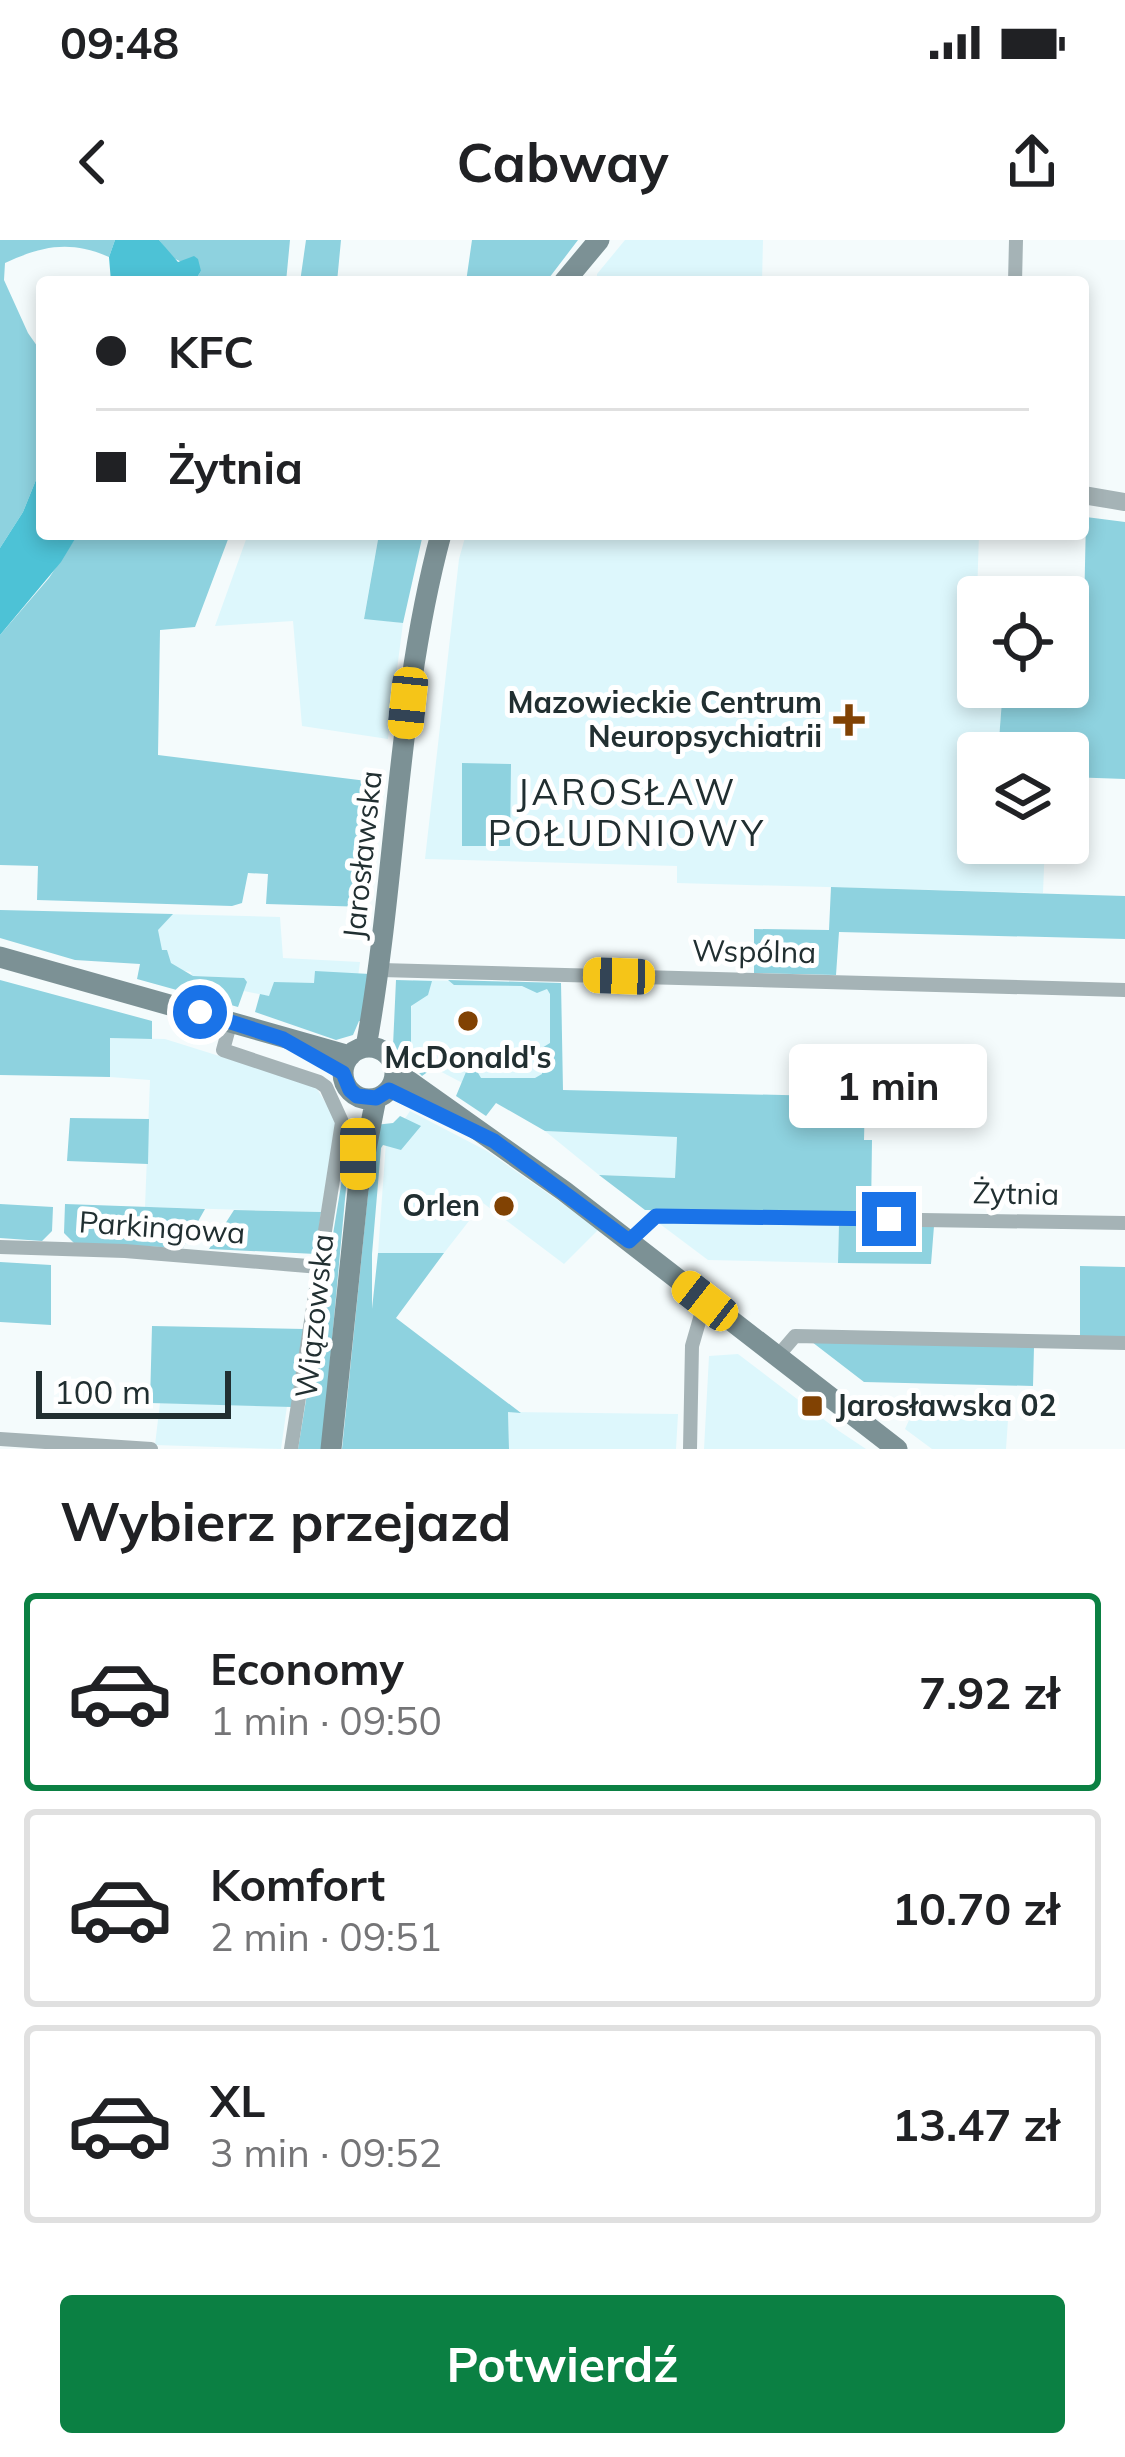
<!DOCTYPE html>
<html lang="pl">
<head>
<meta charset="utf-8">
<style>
	body { margin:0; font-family:Mulish,sans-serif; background:#f6f6f6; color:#202124; height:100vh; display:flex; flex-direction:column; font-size:45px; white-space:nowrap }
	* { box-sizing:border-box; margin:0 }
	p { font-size:39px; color:#757577 }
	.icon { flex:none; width:66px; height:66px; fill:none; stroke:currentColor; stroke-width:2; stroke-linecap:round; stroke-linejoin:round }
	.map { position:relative; height:1209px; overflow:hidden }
	.panel { display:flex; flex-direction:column; background:#fff; flex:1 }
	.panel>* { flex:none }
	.guide { position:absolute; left:36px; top:36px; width:1053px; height:264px; border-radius:12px; box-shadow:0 6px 18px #0003; display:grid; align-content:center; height:264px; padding:0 60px; background:#fff }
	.controls { position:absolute; left:957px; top:336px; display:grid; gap:24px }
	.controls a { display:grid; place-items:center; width:132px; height:132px; border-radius:12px; background:#fff; box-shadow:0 6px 18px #0003; font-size:60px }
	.scale { position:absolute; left:36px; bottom:30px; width:195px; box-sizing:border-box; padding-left:12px; border:6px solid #212f31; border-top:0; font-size:33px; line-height:42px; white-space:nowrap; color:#212f31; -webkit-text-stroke:9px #fff; paint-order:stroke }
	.end { position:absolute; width:54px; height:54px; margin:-27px; border:15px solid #1a73e8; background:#fff; box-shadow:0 0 0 6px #fff }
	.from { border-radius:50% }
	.bubble { position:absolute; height:84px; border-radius:12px; background:#fff; box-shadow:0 6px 18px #0003; font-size:39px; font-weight:700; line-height:84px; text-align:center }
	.car { position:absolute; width:36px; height:72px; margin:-36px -18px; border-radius:15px; box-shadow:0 0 9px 3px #0007; background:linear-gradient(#f5c518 24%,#345 0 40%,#f5c518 0 76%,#345 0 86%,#f5c518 0) }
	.guide b { display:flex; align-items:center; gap:42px; height:114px; font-size:45px }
	.guide b+b { border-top:3px solid #e0e0e0 }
	.guide i { width:30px; height:30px; background:#202124 }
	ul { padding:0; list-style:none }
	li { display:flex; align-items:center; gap:36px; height:198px; margin:0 24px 18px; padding:0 36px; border:6px solid #e0e0e0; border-radius:12px }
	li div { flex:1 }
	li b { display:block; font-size:45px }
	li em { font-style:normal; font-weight:700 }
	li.current { border-color:#0b8043 }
	li>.icon { width:108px; height:108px; stroke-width:1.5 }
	h2 { padding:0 60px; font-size:54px; line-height:144px }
	.button { display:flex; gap:24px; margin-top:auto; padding:24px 60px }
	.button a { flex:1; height:138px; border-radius:12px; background:#0b8043; color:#fff; font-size:48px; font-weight:700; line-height:138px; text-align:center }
	.status { display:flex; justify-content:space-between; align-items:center; height:84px; padding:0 60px; background:#fff; direction:ltr }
	.status svg { height:33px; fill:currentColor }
	header { display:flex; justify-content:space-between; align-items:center; height:156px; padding:0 60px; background:#fff; font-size:54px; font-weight:700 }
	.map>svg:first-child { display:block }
</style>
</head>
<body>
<div class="status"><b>09:48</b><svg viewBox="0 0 49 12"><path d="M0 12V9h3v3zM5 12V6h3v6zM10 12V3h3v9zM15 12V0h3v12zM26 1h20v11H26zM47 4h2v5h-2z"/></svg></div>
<header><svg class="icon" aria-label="back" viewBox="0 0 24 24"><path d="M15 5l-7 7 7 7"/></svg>Cabway<svg class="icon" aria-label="share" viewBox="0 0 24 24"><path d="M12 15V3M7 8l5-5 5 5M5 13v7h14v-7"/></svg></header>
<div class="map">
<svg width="1125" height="1209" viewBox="0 0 1125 1209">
	<rect width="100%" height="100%" fill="#f4fbfc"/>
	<path fill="#ddf7fc" d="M625 0H763L762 42H597V34Z
		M248 294H379L364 378 403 383 388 499 302 486 293 381 215 386Z
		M466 294H979L975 418 978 447H1003L998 513H978V603H1045L1043 653 677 643V626L425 619 459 319Z
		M165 674 280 677 283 718 360 722 353 774 244 751V738L192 736 191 732 162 727 155 683Z
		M413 740 561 743 562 850 472 848 434 828 409 806Z
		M110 798 165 799 315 846 336 879 321 972 145 967 150 840 110 837Z
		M410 871 487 911 599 989 564 1024 483 963 444 1013H378L387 888 400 886Z
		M545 891 677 896 675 938 599 935Z
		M656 981 839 983 838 1023 708 1020Z
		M738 1114 839 1191 866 1209H704L709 1116Z
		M160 1163 287 1166 281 1209 155 1205Z
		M508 1172 678 1174 676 1209H509Z
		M910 1178 1008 1180 1006 1209H932L905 1189Z"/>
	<path fill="#8ed2df" d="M0 0H115L109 17C70 0 42 6 5 23L4 40 28 93 42 113V225L23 272 0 308Z
		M159 0H290L286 42H194L201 31 173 18Z
		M306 0H341L337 42H300Z
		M472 0H578L546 42H466Z
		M1086 277 1125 282V539L1068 537V513H998L1003 447H1068V421L1083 420Z
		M78 294H230L195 387 160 390 158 515 383 543 368 667 266 664 268 634 248 633 242 663 232 666 37 660 38 626 0 625V395L49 338Z
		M379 294H423L403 383 364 379Z
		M462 523 511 524 510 606H462Z
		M831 647 1125 656V699L839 692 836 735 754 733V689L829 690Z
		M0 670 173 674 158 690 162 710H167L171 723 193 736 244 738 247 742 238 767 137 739 140 724 75 720 0 698Z
		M315 731 370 734 365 782 359 781 353 795 336 800 255 772 260 754 269 756 274 742 314 743Z
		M0 740 152 781V799L110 798V837L0 835Z
		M396 740 432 741 428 755 411 766V810L421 808 440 823 422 836 393 806Z
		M448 740 561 743 563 850 865 857 864 900H872L871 973 645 970 599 935 675 938 677 897 545 891 496 863 486 876 456 856 466 832 474 826 481 838H535L542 834V818L536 817 537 811 550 803V754L547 749 537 753 522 746 454 745Z
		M400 876 421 886 401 910 383 905 381 908 372 1014V1069L378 1013H444L396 1078 521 1173 508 1172 509 1209H342L375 885 393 883Z
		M70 878 149 879 148 924 67 921Z
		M352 883 322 1209H298L351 884Z
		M0 964 53 967 52 991 42 1001 0 998Z
		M65 964 205 969 183 1008 74 1003 64 993Z
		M234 970 321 972 316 1014 209 1009Z
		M839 983 934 986 931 1024 838 1023Z
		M0 1022 51 1025V1085L0 1082Z
		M1080 1026 1125 1027V1097H1080Z
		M152 1086 304 1089 292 1167 150 1163Z
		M812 1102 1034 1107 1033 1146 864 1142Z"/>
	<path fill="#4dc2d6" d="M115 0H159L178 22 194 16 198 19 201 31 194 42H111L109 17Z
		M42 225V294H78L61 322 0 395V308L23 272Z"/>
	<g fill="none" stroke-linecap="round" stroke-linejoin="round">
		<path stroke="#a5b3b6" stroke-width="14" d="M1015 42 1016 0
			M381 730 1125 750
			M231 781 223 810 319 842 326 847 342 882 291 1209
			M629 1001 656 976 1125 983
			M0 1007 125 1011 320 1027
			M777 1117 795 1096 1125 1103
			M0 1199 151 1209
			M690 1209 692 1106 705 1061"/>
		<path stroke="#a5b3b6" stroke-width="18" d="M1083 255 1125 262"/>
		<path stroke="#7c9195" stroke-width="21" d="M564 42 599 0
			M0 717 350 816
			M343 833a26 26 0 1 1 52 0a26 26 0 1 1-52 0Z
			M366 807C397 637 396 461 441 294
			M396 832 564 951 897 1209
			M331 1209 358 950 376 858"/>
	</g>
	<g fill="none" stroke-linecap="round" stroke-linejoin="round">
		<path stroke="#1a73e8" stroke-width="15" d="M200 772 283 799 343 833 350 850 357 856 376 858 389 850 494 901 629 1001 656 976 889 979"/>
	</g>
	<g fill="#814203" stroke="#fff" stroke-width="4.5">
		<path d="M843 462h12v12h12v12h-12v12h-12v-12h-12v-12h12z"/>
		<circle cx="468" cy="781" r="12"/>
		<circle cx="504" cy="966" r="12"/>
		<rect x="800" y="1154" width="24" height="24" rx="6"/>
	</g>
	<g text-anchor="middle" stroke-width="10" stroke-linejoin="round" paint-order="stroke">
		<g font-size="30" font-weight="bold" fill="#212f31" stroke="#fff" text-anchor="end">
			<text x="822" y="473">Mazowieckie Centrum<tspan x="822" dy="34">Neuropsychiatrii</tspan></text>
			<text x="468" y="828" text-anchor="middle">McDonald's</text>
			<text x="480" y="976">Orlen</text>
			<text x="836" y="1176" text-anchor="start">Jarosławska 02</text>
		</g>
		<g font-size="30" fill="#212f31" stroke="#fff">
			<text transform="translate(363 615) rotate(-84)" y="10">Jarosławska</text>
			<text transform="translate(754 712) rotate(1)" y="10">Wspólna</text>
			<text transform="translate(1016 954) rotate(1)" y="10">Żytnia</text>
			<text transform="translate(162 988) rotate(4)" y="10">Parkingowa</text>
			<text transform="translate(315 1076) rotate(-84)" y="10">Wiązowska</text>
		</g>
		<g font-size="36" letter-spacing="3" fill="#212f31" stroke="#fff">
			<text x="627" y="565">JAROSŁAW<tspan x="627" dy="41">POŁUDNIOWY</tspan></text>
		</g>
	</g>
</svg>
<div class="controls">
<a><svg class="icon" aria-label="locate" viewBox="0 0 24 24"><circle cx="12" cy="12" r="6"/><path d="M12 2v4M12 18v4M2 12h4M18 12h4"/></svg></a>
<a><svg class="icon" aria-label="layers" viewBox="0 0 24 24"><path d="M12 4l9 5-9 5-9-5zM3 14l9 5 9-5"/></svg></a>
</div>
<div class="scale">100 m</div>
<i class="end from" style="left:200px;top:772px"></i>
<i class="end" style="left:889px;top:979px"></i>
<div class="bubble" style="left:789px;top:804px;width:198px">1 min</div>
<i class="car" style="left:408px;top:463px;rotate:186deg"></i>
<i class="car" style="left:619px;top:736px;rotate:272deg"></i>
<i class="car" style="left:358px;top:914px;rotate:180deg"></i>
<i class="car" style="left:705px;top:1061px;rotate:308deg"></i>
<div class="guide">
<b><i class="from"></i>KFC</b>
<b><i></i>Żytnia</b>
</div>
</div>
<section class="panel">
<h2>Wybierz przejazd</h2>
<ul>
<li class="current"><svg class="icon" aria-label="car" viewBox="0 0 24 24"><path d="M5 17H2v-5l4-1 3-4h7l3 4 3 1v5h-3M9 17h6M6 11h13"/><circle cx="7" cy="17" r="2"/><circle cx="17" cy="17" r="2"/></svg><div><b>Economy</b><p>1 min · 09:50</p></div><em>7.92 zł</em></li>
<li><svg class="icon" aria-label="car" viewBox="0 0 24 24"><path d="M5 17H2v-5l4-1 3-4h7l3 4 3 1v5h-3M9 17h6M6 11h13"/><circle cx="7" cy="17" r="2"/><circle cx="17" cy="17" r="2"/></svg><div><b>Komfort</b><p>2 min · 09:51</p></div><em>10.70 zł</em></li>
<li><svg class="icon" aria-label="car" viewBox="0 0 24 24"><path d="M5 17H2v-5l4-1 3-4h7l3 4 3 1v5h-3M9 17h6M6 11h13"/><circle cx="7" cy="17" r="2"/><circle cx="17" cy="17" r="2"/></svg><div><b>XL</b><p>3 min · 09:52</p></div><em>13.47 zł</em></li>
</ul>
<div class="button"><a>Potwierdź</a></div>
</section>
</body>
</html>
